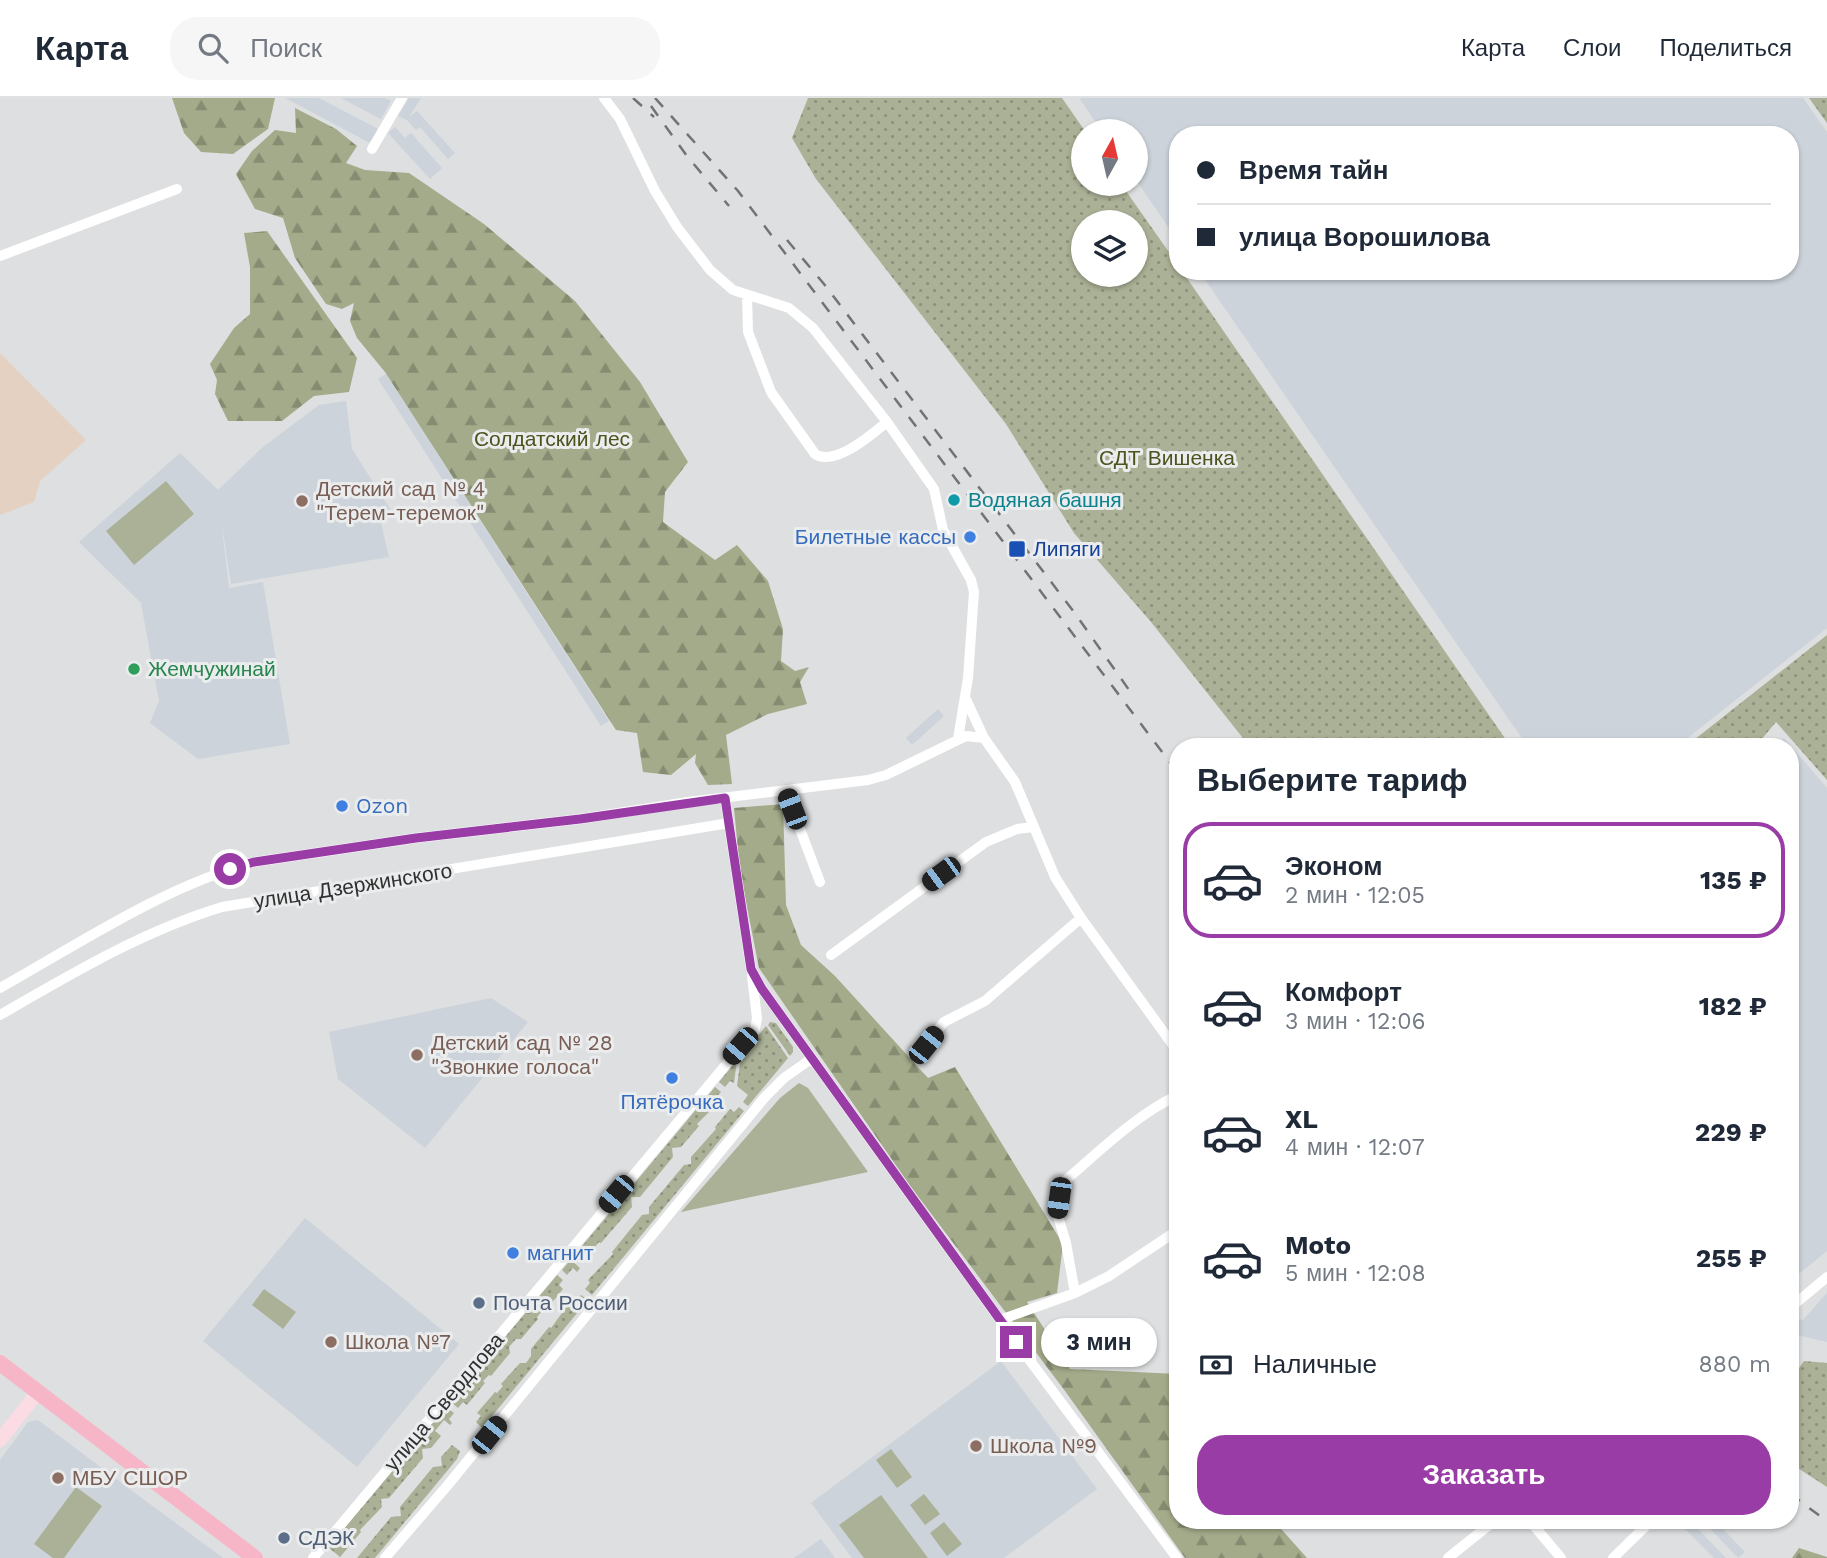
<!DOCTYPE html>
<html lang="ru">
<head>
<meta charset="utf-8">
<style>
	body { margin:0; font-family:"Work Sans",sans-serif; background:#f6f6f7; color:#1f2937; height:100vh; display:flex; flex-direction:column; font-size:26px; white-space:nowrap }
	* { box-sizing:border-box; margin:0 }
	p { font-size:23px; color:#747a83 }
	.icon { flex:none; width:38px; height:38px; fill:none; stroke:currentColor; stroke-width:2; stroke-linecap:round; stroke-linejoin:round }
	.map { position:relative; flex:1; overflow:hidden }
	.details { position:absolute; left:1169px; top:640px; width:630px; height:791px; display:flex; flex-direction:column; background:#fff; border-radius:28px; box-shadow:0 2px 5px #0004 }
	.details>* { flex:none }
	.hud { position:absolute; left:1169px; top:28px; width:630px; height:154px; border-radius:28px; box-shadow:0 2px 5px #0004; display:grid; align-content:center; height:154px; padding:0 28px; background:#fff }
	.needle { width:46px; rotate:8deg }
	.tools { position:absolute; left:1071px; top:21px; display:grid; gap:14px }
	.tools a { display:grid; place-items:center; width:77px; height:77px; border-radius:50%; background:#fff; box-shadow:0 2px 5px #0004; font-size:35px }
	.end { position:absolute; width:32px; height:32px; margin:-16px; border:9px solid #993ca6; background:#fff; box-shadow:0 0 0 4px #fff }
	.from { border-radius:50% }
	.bubble { position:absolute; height:49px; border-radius:24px; background:#fff; box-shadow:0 2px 5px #0004; font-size:23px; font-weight:700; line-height:49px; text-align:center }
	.car { position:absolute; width:21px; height:42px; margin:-21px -10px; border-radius:9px; box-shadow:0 0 5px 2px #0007; background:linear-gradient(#222 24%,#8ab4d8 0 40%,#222 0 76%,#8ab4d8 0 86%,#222 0) }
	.hud b { display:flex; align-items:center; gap:24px; height:66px; font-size:26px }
	.hud b+b { border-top:2px solid #e0e1e3 }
	.hud i { width:18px; height:18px; background:#1f2937 }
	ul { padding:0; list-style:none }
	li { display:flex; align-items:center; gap:21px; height:116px; margin:0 14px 10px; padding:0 14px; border:4px solid transparent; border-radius:28px }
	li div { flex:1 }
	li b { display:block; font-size:26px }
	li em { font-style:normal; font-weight:700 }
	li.on { border-color:#993ca6 }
	li>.icon { width:63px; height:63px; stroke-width:1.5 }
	h2 { padding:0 28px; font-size:32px; line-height:84px }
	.pay { display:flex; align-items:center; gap:18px; height:77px; padding:0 28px; font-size:26px }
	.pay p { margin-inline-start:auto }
	.button { display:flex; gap:14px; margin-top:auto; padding:14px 28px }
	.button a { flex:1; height:80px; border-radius:28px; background:#993ca6; color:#fff; font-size:28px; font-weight:700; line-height:80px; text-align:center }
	header { display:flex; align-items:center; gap:42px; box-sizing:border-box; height:98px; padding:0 35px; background:#fff; border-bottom:2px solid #e0e1e3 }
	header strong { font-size:33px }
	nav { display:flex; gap:38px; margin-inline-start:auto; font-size:24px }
	.search { width:490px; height:63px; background:#f6f6f7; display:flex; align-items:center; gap:18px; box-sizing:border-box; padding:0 24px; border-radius:28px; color:#747a83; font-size:26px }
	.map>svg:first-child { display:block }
</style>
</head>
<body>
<header>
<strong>Карта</strong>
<div class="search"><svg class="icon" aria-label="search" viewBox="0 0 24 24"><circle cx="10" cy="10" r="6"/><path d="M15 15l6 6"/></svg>Поиск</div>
<nav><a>Карта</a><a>Слои</a><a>Поделиться</a></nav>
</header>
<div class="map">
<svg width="1827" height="1460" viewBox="0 0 1827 1460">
	<defs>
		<pattern id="grass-dots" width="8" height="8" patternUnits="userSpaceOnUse" patternTransform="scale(1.75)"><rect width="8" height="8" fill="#abb196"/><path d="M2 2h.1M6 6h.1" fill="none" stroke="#8c917b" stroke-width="1.8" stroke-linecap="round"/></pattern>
		<pattern id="forest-firs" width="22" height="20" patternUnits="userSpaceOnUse" patternTransform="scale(1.75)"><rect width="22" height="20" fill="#a4ab8a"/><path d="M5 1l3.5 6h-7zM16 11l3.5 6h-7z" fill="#868c71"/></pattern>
	</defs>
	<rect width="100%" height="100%" fill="#dddfe0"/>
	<path fill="#ccd3da" d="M285 0H319L378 31 370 45Z
		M341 0H385L391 3 381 21Z
		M409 0H421L409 19 417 13 455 55 448 61 420 29 416 32 407 22 398 18Z
		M1079 0H1803L1827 34V530L1676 649H1528L1199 173H1790V37H1178V143L1136 82V33H1102Z
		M395 29 405 40 411 35 442 70 430 81 388 35Z
		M386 276 609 623 601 628 378 281Z
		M346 303 352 351 392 414 379 417 389 459 231 486 221 421 229 490 263 484 290 646 198 661 150 625 159 603 141 505 79 444 180 355 218 392 263 349 319 307Z
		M938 611 944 618 912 647 906 640Z
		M1784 640 1827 690V1153L1790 1183V649H1776Z
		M491 900 528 924 425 1050 338 981 329 934Z
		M305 1120 459 1246 357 1369 203 1243Z
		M1827 1195V1244L1793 1236 1796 1221 1803 1222Z
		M1001 1263 1097 1391 1004 1460H852L811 1405Z
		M38 1322 139 1398 223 1460H0V1362L28 1324Z
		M1677 1423H1690L1726 1460H1714Z
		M1703 1423H1715L1745 1454 1738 1460Z
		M821 1441 835 1460H794Z"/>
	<path fill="#e5d1c2" d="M0 255 86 342 40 383 34 404 0 417Z"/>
	<path fill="url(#grass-dots)" fill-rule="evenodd" d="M808 0H1062L1085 33H1083V86H1121L1178 167V173H1182L1511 649H1250L1151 524 1074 435 1006 326 816 81 792 40ZM1083 124H1136V177H1083Z
		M1809 0H1827V25Z
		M1827 537V682L1776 624 1755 649H1685Z
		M770 924 776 925 793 949V954L790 958 768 927Z
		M766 928 788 960 748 1008 743 1004 748 997 737 988 741 958Z
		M737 962 734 985 730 983 725 989 719 984Z
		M715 989 721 994 716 1000 720 1003 697 1026 699 1028 681 1049 672 1050 673 1059 640 1099H631L632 1109 601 1145 599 1144 594 1150 596 1152 590 1159 581 1152 572 1163 580 1170 577 1174 573 1170 567 1177 562 1172Z
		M739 1009 744 1013 592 1197 585 1191 590 1185 588 1182 613 1156 612 1154 642 1117 649 1116V1109L684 1067 691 1066V1059L716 1031 715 1029 730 1011 734 1014Z
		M557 1177 563 1182 559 1187 563 1191 545 1213 543 1212 537 1219 538 1221 521 1241H516L509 1249 510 1255 491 1278 489 1277 483 1283 485 1285 467 1307 463 1304 458 1310 451 1304Z
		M581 1197 588 1202 482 1330 476 1324 481 1318 477 1315 495 1294 497 1295 503 1288 501 1286 520 1265H526L531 1258V1251L549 1229 551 1230 573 1200 576 1202Z
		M1804 1263 1827 1265V1389L1790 1365V1283Z
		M446 1309 454 1315 449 1321 452 1325 450 1327 444 1322 435 1333 441 1338 431 1350 422 1351 423 1360 389 1400 381 1401 382 1409 360 1432 361 1434 340 1459 328 1449Z
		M452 1347 460 1353 457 1361 375 1460H357L391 1419 401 1418 400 1409 433 1369 442 1368 441 1359Z"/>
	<path fill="url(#forest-firs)" d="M172 0H275L268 31 233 56 201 54 184 35Z
		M295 10 336 31 357 48 346 65 365 72 409 75 484 126 575 203 640 284 688 364 665 394 663 424 715 462 737 447 768 483 783 531 781 563 795 573 809 569 800 584 807 606 768 616 726 637 732 686 708 687 695 665 696 656 671 677 643 674 637 635 616 632 385 274 357 240 350 223 354 205 342 211 326 206 295 160 283 120 255 111 236 76 252 53 275 32 296 35Z
		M267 133 357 260 349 294 314 298 282 323H228L215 296 217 282 210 266 234 230 250 216V169L244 135Z
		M783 706 786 807 801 847 835 878 928 980 955 969 1063 1146 1057 1195 1027 1204 1070 1271 1178 1276V1290L1175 1296 1178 1302V1423H1274L1307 1460H1185L1065 1293 911 1089 759 870 740 773 734 710Z
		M1799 1450 1827 1459V1460H1792Z"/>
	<path fill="#abb196" d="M166 383 194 416 134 467 106 433Z
		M799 985 808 990 868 1074 681 1114 780 1000Z
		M264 1191 296 1214 283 1231 252 1207Z
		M891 1351 912 1379 897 1390 876 1362Z
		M76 1389 102 1408 64 1460H53L34 1446Z
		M924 1396 940 1416 925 1427 910 1407Z
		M881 1397 928 1460H864L839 1427Z
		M944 1424 962 1446 947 1458 930 1435Z"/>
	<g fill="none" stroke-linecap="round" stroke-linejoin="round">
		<path stroke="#fff" stroke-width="10" d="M604 0 620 21 655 93 677 129 710 172 733 192 789 210 813 230 887 324 934 391 943 432 971 482 974 494 968 580 958 641
			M372 51 402 0
			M0 158 177 91
			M747 198 748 234 771 294 815 356C835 369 871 337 887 324
			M965 599 984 640 1015 684 1055 779 1081 820 1178 954
			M786 694 820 784
			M725 700 751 871 762 891 1016 1244 1177 1460
			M831 857 986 744 1017 731 1033 729
			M0 890C82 844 163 789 254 764L416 740 580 721 688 704 868 682 886 677 966 638 984 640
			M0 917C71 876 143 833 222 809L729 725
			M917 958 944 924 985 903 1081 820
			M1075 1195 1066 1145 1057 1115 1061 1086C1098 1055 1134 1018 1178 997
			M1790 1210 1827 1179
			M1000 1222 1075 1195 1109 1178 1178 1132
			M1530 1423 1561 1460
			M313 1460 755 932 757 920 752 878
			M385 1460 447 1388 765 999 784 980 811 961
			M1448 1460 1494 1423
			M1613 1460 1651 1423"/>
		<path stroke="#fbdbe4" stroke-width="14" d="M0 1342 38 1294"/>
		<path stroke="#f7b6c8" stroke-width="16" d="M0 1265 255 1460"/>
		<path stroke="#727374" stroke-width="2.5" stroke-dasharray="12 12" stroke-linecap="butt" d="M633 0 654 19
			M655 0 738 93 1178 675
			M651 8 687 58 729 108
			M787 142 824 186 1074 514 1134 599
			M1790 1396 1827 1423"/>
	</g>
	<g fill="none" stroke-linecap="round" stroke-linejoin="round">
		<path stroke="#993ca6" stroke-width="9" d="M230 771 254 764 416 740 580 721 725 700 751 871 762 891 1016 1244"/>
	</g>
	<circle fill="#0f9aa8" stroke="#ebeced" stroke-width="2.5" cx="954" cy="402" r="7"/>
	<g fill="#8d6e63" stroke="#ebeced" stroke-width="2.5">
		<circle cx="302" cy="403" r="7"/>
		<circle cx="417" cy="957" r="7"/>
		<circle cx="331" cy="1244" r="7"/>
		<circle cx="976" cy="1348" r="7"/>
		<circle cx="58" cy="1380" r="7"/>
	</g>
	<g fill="#3f7fe0" stroke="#ebeced" stroke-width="2.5">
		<circle cx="970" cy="439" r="7"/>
		<circle cx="342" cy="708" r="7"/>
		<circle cx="672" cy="980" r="7"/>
		<circle cx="513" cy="1155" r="7"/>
	</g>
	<rect fill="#1a4fb4" stroke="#ebeced" stroke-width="2.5" x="1008" y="442" width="18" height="18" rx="3.5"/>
	<circle fill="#2e9e5b" stroke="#ebeced" stroke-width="2.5" cx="134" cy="571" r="7"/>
	<g fill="#5c6f8a" stroke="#ebeced" stroke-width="2.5">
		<circle cx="479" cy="1205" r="7"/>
		<circle cx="284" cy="1440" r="7"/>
	</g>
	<g text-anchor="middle" stroke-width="6" stroke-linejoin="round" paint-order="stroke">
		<g font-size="21" fill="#4c531d" stroke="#ebeced">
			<text x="552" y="348">Солдатский лес</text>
			<text x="1167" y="367">СДТ Вишенка</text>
		</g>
		<g font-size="21" fill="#785e54" stroke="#ebeced" text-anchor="start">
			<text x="316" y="398">Детский сад № 4<tspan x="316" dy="24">"Терем-теремок"</tspan></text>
			<text x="431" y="952">Детский сад № 28<tspan x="431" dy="24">"Звонкие голоса"</tspan></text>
			<text x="345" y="1251">Школа №7</text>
			<text x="990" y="1355">Школа №9</text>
			<text x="72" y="1387">МБУ СШОР</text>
		</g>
		<g font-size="21" fill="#0d838f" stroke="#ebeced" text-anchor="start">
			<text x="968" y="409">Водяная башня</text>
		</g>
		<g font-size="21" fill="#366cbe" stroke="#ebeced" text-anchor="start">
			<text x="956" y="446" text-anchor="end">Билетные кассы</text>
			<text x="356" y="715">Ozon</text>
			<text x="672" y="1011" text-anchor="middle">Пятёрочка</text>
			<text x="527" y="1162">магнит</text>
		</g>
		<g font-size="21" fill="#164399" stroke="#ebeced" text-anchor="start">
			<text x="1033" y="458">Липяги</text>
		</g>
		<g font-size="21" fill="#27864d" stroke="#ebeced" text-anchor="start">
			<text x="148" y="578">Жемчужинай</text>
		</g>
		<g font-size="21" fill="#313131" stroke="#ebeced">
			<text transform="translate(353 788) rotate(-9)" y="7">улица Дзержинского</text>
			<text transform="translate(444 1304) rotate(-50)" y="7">улица Свердлова</text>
		</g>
		<g font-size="21" fill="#4e5e75" stroke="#ebeced" text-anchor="start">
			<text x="493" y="1212">Почта России</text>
			<text x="298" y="1447">СДЭК</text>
		</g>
	</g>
</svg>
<div class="tools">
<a><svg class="needle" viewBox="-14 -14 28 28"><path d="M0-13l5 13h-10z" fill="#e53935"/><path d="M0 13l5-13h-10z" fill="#747a83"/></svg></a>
<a><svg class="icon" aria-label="layers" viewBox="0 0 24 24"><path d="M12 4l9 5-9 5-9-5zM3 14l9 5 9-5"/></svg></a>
</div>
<i class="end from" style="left:230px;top:771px"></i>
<i class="end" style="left:1016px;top:1244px"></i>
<div class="bubble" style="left:1041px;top:1220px;width:116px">3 мин</div>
<i class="car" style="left:792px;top:711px;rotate:339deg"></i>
<i class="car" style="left:941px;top:776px;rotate:234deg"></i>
<i class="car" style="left:926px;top:947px;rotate:39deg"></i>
<i class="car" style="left:740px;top:948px;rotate:221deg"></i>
<i class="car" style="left:616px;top:1096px;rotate:220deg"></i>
<i class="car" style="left:1059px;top:1100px;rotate:188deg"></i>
<i class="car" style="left:489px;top:1337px;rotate:39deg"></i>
<div class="hud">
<b><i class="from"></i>Время тайн</b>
<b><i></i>улица Ворошилова</b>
</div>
<section class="details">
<h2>Выберите тариф</h2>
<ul>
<li class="on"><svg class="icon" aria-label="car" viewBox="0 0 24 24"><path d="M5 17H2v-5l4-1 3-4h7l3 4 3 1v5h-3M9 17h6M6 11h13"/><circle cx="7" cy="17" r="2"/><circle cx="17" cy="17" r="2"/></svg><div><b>Эконом</b><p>2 мин · 12:05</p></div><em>135 ₽</em></li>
<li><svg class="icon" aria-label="car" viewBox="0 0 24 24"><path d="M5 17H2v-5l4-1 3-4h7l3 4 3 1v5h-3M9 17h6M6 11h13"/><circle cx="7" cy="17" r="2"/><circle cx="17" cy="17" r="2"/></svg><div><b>Комфорт</b><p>3 мин · 12:06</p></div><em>182 ₽</em></li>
<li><svg class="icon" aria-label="car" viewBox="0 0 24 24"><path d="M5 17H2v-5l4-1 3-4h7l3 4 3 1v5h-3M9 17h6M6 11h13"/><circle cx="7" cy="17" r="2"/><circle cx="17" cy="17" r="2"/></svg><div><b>XL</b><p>4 мин · 12:07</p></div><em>229 ₽</em></li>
<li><svg class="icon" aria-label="car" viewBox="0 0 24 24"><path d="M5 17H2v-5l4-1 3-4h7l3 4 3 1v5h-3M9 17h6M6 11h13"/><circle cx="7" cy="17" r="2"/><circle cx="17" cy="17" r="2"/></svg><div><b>Moto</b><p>5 мин · 12:08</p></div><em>255 ₽</em></li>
</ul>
<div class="pay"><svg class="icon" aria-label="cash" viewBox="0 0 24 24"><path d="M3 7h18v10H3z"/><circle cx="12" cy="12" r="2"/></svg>Наличные<p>880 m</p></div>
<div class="button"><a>Заказать</a></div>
</section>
</div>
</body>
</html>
